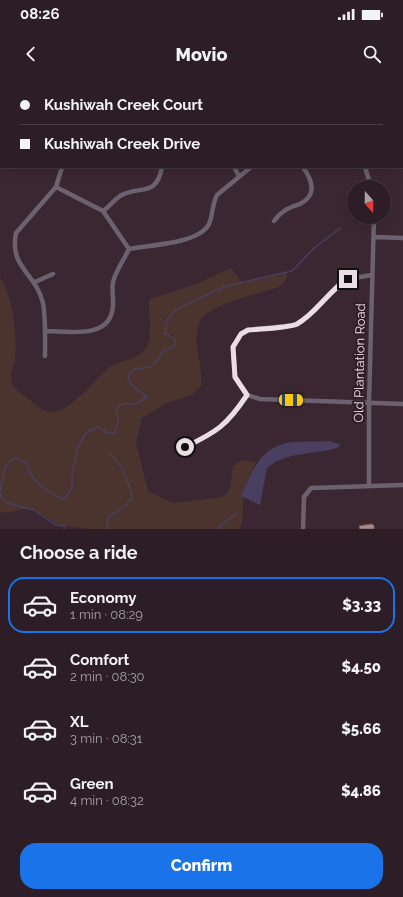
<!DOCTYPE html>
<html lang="en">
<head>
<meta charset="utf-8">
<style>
	body { margin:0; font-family:Raleway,sans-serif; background:#34262e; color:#f1f3f6; height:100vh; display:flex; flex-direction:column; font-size:15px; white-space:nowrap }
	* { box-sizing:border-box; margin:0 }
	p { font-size:13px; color:#a6a2a7 }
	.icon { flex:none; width:22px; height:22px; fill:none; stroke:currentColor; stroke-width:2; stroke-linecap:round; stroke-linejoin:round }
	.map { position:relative; height:449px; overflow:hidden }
	.sheet { display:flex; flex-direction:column; background:#2c1d26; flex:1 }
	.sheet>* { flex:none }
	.hud { position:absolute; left:0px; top:0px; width:403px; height:88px; box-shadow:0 2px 10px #0003,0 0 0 1px #483b43; display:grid; align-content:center; height:88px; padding:0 20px; background:#2c1d26 }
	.needle { width:26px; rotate:160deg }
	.tools { position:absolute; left:347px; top:100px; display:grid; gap:8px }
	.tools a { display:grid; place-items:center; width:44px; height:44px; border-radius:50%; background:#2c1d26; box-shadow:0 2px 10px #0003,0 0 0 1px #483b43; font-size:20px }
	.end { position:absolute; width:18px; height:18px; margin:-9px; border:5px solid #ebdde4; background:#111; box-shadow:0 0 0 2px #111 }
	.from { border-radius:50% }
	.car { position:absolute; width:12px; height:24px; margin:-12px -6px; border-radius:5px; box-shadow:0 0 3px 1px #0007; background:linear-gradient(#f5c518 24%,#345 0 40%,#f5c518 0 76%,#345 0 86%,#f5c518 0) }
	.hud b { display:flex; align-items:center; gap:14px; height:38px; font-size:15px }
	.hud b+b { border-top:1px solid #483b43 }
	.hud i { width:10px; height:10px; background:#f1f3f6 }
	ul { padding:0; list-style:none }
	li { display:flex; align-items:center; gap:12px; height:56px; margin:0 8px 6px; padding:0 12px; border:2px solid transparent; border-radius:16px }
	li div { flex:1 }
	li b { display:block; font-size:15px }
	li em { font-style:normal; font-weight:800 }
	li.on { border-color:#1a73e8 }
	li>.icon { width:36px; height:36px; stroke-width:1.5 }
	h2 { padding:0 20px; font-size:18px; line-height:48px }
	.primary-button { display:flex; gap:8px; margin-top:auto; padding:8px 20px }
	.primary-button a { flex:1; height:46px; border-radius:16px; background:#1a73e8; color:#fff; font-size:16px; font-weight:800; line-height:46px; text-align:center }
	.status { display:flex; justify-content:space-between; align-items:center; height:28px; padding:0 20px; background:#2c1d26; direction:ltr }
	.status svg { height:11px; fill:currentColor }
	header { display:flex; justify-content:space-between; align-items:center; height:52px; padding:0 20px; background:#2c1d26; font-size:18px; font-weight:800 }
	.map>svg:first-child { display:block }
</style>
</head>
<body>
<div class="status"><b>08:26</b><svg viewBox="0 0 49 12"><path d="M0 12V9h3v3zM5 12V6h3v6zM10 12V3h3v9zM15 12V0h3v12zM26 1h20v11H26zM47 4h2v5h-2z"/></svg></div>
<header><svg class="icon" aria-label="back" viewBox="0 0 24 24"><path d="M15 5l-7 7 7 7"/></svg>Movio<svg class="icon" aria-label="search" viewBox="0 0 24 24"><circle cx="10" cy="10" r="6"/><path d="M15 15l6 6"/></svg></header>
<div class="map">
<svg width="403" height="449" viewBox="0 0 403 449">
	<rect width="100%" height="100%" fill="#3b2732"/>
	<path fill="#4b342e" d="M231 188 243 203 287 193C287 197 286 201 283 204 278 208 272 209 266 211 249 216 206 226 199 243 191 263 204 286 201 306L192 315 169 322 142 338 136 363 148 411 173 423 216 418 224 416 230 409 233 386 241 380 256 382 241 416 243 417V435L240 449H89L66 446 67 449H62L65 446C50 443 44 432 31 429 21 427 11 435 0 432V197C14 222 17 251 15 279 15 285 11 291 11 296 11 307 18 312 26 317 33 322 41 330 49 332 67 335 92 303 104 292 116 280 127 282 139 275 155 266 149 236 149 221L151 219 198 203Z"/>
	<path fill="#483f61" d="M329 361 340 364 339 367C315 376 288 370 267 388L260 425 241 416C253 390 261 364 295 362 306 361 318 362 329 361Z"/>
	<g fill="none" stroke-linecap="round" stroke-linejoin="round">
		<path stroke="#483f61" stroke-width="1.5" d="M0 411C4 399 1 381 17 378L27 383C32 403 46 411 64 419L72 408V394L78 367 87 352 98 347 108 353H115L118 342 117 329C123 321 126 324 136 324L147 317C125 302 117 289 151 287L165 270 174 267 176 260 165 253 167 240 175 230 183 226 226 206 292 191 313 169 340 148
			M0 413 2 418 7 423 34 430 56 445 65 446
			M107 449C108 429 113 437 123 428 127 425 129 421 132 417 128 399 123 386 109 373
			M217 449 237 433"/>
	</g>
	<path fill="#a98b8e" stroke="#766163" d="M372 444 374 446V449H360L359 446Z"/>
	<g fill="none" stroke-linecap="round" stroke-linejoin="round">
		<path stroke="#6c616f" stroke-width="4.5" d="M257 0V1
			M314 0 315 1
			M358 0 359 1
			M167 1 168 0
			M380 1 386 0
			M234 87 239 96
			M365 87 371 107
			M103 131C109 127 114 120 120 116 140 104 156 119 162 87
			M274 141C277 138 279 134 283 132 287 128 294 126 300 124 318 115 312 100 303 87
			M375 157 403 158
			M129 169C149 165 199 164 209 144 213 135 212 124 217 115L251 87
			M372 195 348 199 337 206 306 238 296 245 248 250 241 254 233 267 235 297 247 315 260 319 403 324
			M35 202 53 194
			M45 251C66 251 106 259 112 232 115 223 111 212 113 202 116 190 124 180 129 169L103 131 56 107
			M45 276C45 259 46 240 43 223 36 193 9 188 16 153L56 107 62 87
			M185 367C217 352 227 345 247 315
			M369 405V322L374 137
			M303 449 304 417 311 408 403 405"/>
	</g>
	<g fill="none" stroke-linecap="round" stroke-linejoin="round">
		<path stroke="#ebdde4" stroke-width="5" d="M185 367C217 352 227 345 247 315L235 297 233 267 241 254 248 250C259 249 289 248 297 244 317 233 329 210 348 199"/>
	</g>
	<g text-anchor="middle" stroke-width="4" stroke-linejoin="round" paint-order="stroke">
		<g font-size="13" fill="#ebdde4" stroke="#311d28">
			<text transform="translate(359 283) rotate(-89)" y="5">Old Plantation Road</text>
		</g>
	</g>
</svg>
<div class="tools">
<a><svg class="needle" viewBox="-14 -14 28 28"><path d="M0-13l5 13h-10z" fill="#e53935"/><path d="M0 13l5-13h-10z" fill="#a6a2a7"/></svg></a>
</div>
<i class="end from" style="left:185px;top:367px"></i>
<i class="end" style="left:348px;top:199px"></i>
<i class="car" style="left:291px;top:320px;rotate:91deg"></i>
<div class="hud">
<b><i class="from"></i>Kushiwah Creek Court</b>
<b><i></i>Kushiwah Creek Drive</b>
</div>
</div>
<section class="sheet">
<h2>Choose a ride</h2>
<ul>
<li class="on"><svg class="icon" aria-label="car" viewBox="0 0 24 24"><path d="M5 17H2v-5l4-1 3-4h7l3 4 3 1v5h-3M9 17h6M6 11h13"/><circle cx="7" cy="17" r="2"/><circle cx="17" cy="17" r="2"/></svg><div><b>Economy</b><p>1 min · 08:29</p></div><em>$3.33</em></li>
<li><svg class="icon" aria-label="car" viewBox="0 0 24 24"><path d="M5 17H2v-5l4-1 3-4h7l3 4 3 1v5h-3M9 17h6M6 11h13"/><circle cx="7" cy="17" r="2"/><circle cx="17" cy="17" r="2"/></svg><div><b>Comfort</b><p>2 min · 08:30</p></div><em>$4.50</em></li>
<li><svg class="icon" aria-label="car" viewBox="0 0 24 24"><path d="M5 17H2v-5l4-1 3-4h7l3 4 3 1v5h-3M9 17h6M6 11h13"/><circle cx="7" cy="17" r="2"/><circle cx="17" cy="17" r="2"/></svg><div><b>XL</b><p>3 min · 08:31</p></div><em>$5.66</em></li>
<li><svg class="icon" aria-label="car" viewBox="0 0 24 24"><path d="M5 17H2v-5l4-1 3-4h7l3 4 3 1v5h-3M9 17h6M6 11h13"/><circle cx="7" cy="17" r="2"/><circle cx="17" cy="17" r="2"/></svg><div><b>Green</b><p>4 min · 08:32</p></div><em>$4.86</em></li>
</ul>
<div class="primary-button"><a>Confirm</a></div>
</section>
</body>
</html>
